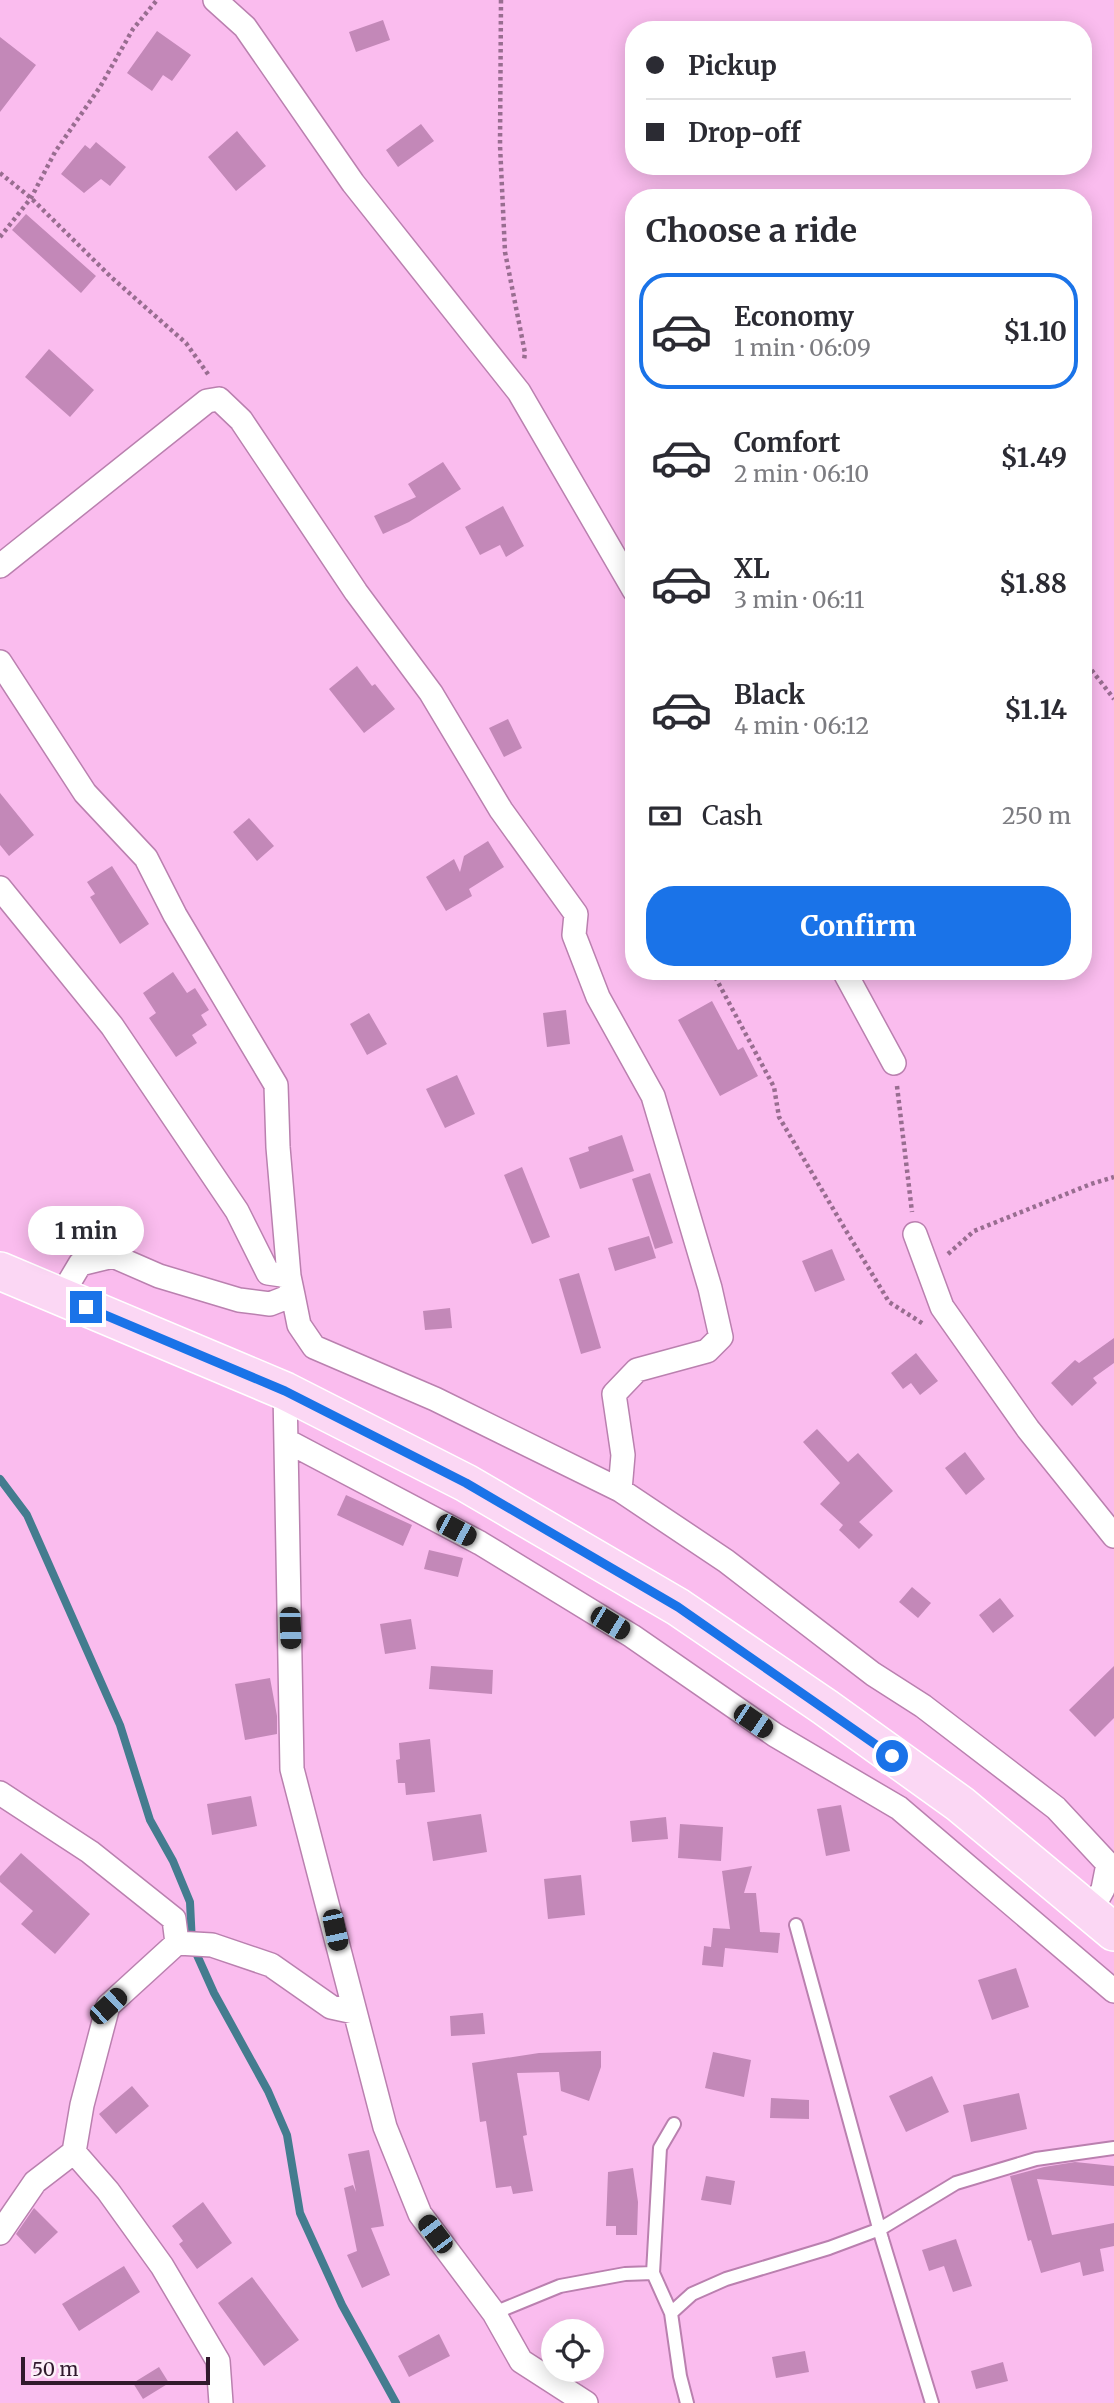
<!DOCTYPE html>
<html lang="en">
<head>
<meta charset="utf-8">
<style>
	body { margin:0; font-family:Merriweather,serif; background:#f7f7f7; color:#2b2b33; height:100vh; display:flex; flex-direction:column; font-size:26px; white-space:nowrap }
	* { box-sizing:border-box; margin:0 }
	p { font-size:23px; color:#7c7c81 }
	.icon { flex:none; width:38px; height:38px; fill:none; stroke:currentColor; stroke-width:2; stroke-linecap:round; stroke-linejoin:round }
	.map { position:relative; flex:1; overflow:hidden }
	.sheet { position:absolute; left:625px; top:189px; width:467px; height:791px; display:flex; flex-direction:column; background:#fff; border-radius:28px; box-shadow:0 4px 18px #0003 }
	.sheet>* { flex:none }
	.top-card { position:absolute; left:625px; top:21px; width:467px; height:154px; border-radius:28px; box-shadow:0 4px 18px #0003; display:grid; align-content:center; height:154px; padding:0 21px; background:#fff }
	.buttons { position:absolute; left:541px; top:2319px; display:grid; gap:14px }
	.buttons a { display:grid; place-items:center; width:63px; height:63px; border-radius:50%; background:#fff; box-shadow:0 4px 18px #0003; font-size:35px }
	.scale { position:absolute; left:21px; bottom:18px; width:189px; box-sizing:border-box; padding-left:7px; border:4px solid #311a2d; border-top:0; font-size:19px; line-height:24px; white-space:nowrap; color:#311a2d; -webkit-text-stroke:5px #fceff9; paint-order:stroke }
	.end { position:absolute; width:32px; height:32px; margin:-16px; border:9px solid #1a73e8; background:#fff; box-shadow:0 0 0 4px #fff }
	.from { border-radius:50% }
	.bubble { position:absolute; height:49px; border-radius:24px; background:#fff; box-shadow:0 4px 18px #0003; font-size:23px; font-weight:700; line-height:49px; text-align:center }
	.car { position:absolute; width:21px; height:42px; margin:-21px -10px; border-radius:9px; box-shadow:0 0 5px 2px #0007; background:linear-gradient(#222 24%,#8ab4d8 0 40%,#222 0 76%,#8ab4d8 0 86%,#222 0) }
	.top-card b { display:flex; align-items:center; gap:24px; height:66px; font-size:26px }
	.top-card b+b { border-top:2px solid #e1e1e2 }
	.top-card i { width:18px; height:18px; background:#2b2b33 }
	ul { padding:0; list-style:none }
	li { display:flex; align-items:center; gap:21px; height:116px; margin:0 14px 10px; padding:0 7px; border:4px solid transparent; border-radius:28px }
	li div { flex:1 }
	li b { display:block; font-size:26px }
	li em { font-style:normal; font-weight:700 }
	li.on { border-color:#1a73e8 }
	li>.icon { width:63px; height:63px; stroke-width:1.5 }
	h2 { padding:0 21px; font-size:32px; line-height:84px }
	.pay { display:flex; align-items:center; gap:18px; height:77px; padding:0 21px; font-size:26px }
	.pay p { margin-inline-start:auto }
	.cta { display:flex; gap:14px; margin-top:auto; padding:14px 21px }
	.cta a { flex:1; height:80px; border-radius:28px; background:#1a73e8; color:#fff; font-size:28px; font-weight:700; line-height:80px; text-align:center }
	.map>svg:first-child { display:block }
</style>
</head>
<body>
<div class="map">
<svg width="1114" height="2403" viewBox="0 0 1114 2403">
	<rect width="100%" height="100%" fill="#fabcee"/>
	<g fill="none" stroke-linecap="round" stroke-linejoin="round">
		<path stroke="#447c8f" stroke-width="8" d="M0 1479 27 1515 120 1725 150 1820 173 1861 190 1902 192 1944 214 1993 268 2091 287 2135 300 2213 342 2305 396 2403"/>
	</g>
	<path fill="#c388b8" d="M383 20 390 40 356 52 349 32Z
		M157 31 191 55 172 81 163 75 152 91 127 73Z
		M0 37 36 65 0 112Z
		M421 124 434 141 398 167 386 150Z
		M237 131 266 166 236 191 208 157Z
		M96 142 126 167 110 186 101 179 84 193 61 174 85 145 90 149Z
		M26 214 96 276 81 293 12 230Z
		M49 349 94 390 70 417 25 377Z
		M443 462 461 489 409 522 383 534 374 516 416 497 408 484Z
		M503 506 524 546 506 557 500 545 480 555 465 527Z
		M357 666 372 686 375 684 395 709 364 733 329 689Z
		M508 719 522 748 504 757 489 728Z
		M0 793 34 835 9 856 0 845Z
		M249 818 274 846 257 861 233 832Z
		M488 841 504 867 469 889 472 896 446 911 426 877 454 859 460 872 464 856Z
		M112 866 149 924 120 944 90 897 95 894 87 882Z
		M173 972 187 993 195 988 209 1010 201 1015 207 1025 192 1035 197 1043 176 1057 149 1018 156 1013 143 993Z
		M712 1001 738 1050 743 1047 758 1076 720 1096 678 1020Z
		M566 1010 570 1044 547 1047 543 1013Z
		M369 1013 387 1044 367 1055 350 1024Z
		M457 1075 475 1114 445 1128 426 1089Z
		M622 1135 634 1171 580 1189 569 1158 589 1151 588 1147Z
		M522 1167 550 1237 532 1244 504 1175Z
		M650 1173 673 1243 655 1249 632 1179Z
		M649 1236 656 1258 615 1271 608 1248Z
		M832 1249 845 1280 815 1292 802 1261Z
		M579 1273 601 1348 581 1354 559 1279Z
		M450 1308 452 1328 425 1330 423 1311Z
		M1114 1338V1363L1093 1378 1097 1383 1072 1406 1051 1383 1075 1360 1079 1363Z
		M916 1353 938 1381 920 1395 911 1383 903 1389 891 1373Z
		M817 1429 848 1462 858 1453 893 1491 859 1522 873 1535 859 1549 839 1530 843 1525 820 1504 840 1483 803 1442Z
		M965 1452 985 1479 966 1495 945 1468Z
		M346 1495 412 1525 403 1546 337 1515Z
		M429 1550 463 1558 458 1577 424 1569Z
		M912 1587 931 1603 918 1618 899 1602Z
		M1000 1598 1014 1616 993 1633 979 1615Z
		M411 1619 416 1649 385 1654 380 1624Z
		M431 1666 493 1670 492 1694 429 1689Z
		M1114 1666V1718L1095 1737 1069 1710Z
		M270 1678 277 1716V1734L245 1740 235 1684Z
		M430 1739 435 1792 406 1795 405 1783H398L396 1760 400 1759 399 1743Z
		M251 1796 257 1826 212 1835 207 1804Z
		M841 1805 850 1851 826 1856 817 1809Z
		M481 1814 487 1852 433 1861 427 1822Z
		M666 1817 668 1839 632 1842 630 1821Z
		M680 1824 723 1827 721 1861 678 1858Z
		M21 1853 90 1914 55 1954 21 1924 33 1911 0 1882V1876Z
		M752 1866 744 1893H756L760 1932 780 1933 778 1953 725 1948 723 1967 702 1965 704 1946 711 1947 713 1928 730 1929 722 1871Z
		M581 1875 585 1915 548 1919 544 1879Z
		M1016 1968 1029 2007 992 2020 978 1980Z
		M483 2013 485 2034 451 2036 450 2016Z
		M601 2051V2067L589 2101 561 2091 559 2072 517 2073 527 2135 523 2136 533 2191 513 2194 511 2186 496 2188 486 2121 480 2122 472 2063 539 2053Z
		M713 2052 751 2060 744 2097 705 2088Z
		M932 2076 949 2112 906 2132 889 2096Z
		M132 2086 149 2106 116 2134 99 2114Z
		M1019 2093 1027 2129 971 2142 963 2105Z
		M771 2098 809 2100V2119L770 2118Z
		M369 2150 384 2226 371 2228 390 2275 362 2288 347 2255 357 2251 344 2188 353 2185 356 2192 348 2154Z
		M1075 2162 1114 2166V2186L1037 2179 1052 2235 1114 2223V2246L1100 2249 1104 2271 1083 2276 1080 2262 1041 2273 1031 2240 1028 2241 1010 2176 1044 2167Z
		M633 2168 638 2202 637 2235H616V2226H606L608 2172Z
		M706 2176 735 2181 731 2205 701 2200Z
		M203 2202 232 2243 197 2269 179 2244 183 2241 172 2226Z
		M34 2208 58 2232 35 2254 16 2234Z
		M956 2239 972 2286 953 2292 944 2266 929 2271 922 2250Z
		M124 2266 140 2292 79 2331 62 2304Z
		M252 2277 299 2340 264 2366 218 2303Z
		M439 2334 450 2356 409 2377 398 2356Z
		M805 2351 809 2372 776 2378 772 2357Z
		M1003 2362 1008 2381 976 2389 971 2371Z
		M159 2367 169 2383 143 2399 133 2383Z"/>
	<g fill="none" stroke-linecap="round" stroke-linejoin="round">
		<defs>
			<path id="service" d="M796 1925 882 2239 932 2403
				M494 2313 560 2286 625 2274 653 2273
				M671 2313 653 2273 660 2148 674 2124
				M687 2403 680 2376 671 2313 692 2294 726 2279 829 2248 880 2229 956 2183 1036 2159 1114 2148"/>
			<path id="minor" d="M215 0 245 27 353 183 519 392 634 590
				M0 566 207 401 219 399 241 420 356 592 431 693 501 810 576 914 574 935 598 997 653 1096 710 1288 721 1337 707 1351 637 1370 614 1394 623 1455 620 1490
				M0 662 85 793 146 858 175 915 276 1085 278 1147 289 1276 293 1295 270 1304 239 1300 159 1276 113 1256 80 1264 61 1296
				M0 888 112 1026 237 1211 268 1273 289 1276
				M844 971 894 1063
				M915 1234 942 1307 1028 1429 1114 1536
				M293 1295 299 1325 314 1347 435 1399 620 1490 726 1561 873 1674 923 1706 1056 1808 1108 1864 1103 1889 1090 1913
				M285 1391 292 1769 385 2127 420 2214 494 2313 521 2361 586 2403
				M287 1441 480 1543 632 1636 775 1735 899 1808 1114 1991
				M0 1793 90 1852 174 1919 177 1943
				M74 2152 108 2191 162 2266 218 2361 221 2403
				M0 2233 35 2182 74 2152 82 2105 108 2006 177 1943 212 1945 271 1965 331 2007 354 2012"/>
			<path id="primary" d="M0 1271 285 1391 466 1483 678 1607 825 1707 960 1804 1114 1932"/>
		</defs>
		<use href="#service" stroke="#ba80af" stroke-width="16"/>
		<use href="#minor" stroke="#ba80af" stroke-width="26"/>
		<use href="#primary" stroke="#fff" stroke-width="40"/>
		<path stroke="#986d90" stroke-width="4.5" stroke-dasharray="3.5 3.5" stroke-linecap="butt" d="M501 0 500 145 505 252 525 353 524 360
			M0 173 31 198 111 277 186 343 210 377
			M0 237 31 198 55 152 100 87 133 29 157 0
			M1083 659 1114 699
			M712 971 774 1087 779 1117 845 1229 889 1302 925 1325
			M897 1086 912 1212
			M948 1254 974 1231 1091 1184 1114 1177"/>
		<use href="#service" stroke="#fff" stroke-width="12"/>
		<use href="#minor" stroke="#fff" stroke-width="23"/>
		<use href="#primary" stroke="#fbd7f4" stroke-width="37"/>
	</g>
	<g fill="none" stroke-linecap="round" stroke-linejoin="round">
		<path stroke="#1a73e8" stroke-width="9" d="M86 1307 285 1391 466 1483 678 1607 892 1756"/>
	</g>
</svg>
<div class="buttons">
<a><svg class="icon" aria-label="locate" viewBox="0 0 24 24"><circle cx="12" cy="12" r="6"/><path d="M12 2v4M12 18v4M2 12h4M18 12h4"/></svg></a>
</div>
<div class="scale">50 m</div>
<i class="end from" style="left:892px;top:1756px"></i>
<i class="end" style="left:86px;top:1307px"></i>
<div class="bubble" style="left:28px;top:1206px;width:116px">1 min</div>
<i class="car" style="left:456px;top:1530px;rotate:118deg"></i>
<i class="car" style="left:610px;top:1623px;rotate:121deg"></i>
<i class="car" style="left:290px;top:1628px;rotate:178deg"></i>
<i class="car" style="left:753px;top:1721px;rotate:124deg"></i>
<i class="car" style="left:335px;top:1930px;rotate:168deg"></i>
<i class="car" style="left:108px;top:2006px;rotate:47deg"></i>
<i class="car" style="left:435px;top:2234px;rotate:323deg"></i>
<div class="top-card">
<b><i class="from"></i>Pickup</b>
<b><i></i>Drop-off</b>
</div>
<section class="sheet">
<h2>Choose a ride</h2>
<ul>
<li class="on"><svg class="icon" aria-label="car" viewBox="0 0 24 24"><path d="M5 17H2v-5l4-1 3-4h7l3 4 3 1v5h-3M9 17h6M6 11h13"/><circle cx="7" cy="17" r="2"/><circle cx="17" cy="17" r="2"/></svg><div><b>Economy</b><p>1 min · 06:09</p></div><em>$1.10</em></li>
<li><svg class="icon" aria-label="car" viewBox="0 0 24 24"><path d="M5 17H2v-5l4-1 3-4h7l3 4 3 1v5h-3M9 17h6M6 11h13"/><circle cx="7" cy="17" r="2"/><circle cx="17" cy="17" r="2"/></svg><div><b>Comfort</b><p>2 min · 06:10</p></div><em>$1.49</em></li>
<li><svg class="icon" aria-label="car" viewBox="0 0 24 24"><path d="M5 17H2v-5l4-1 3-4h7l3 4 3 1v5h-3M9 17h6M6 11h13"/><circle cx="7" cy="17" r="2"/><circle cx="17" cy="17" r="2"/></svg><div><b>XL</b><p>3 min · 06:11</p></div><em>$1.88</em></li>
<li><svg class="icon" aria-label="car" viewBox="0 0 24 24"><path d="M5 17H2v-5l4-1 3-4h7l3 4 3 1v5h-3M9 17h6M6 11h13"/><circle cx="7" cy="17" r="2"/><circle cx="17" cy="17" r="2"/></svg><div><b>Black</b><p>4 min · 06:12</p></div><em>$1.14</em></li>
</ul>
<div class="pay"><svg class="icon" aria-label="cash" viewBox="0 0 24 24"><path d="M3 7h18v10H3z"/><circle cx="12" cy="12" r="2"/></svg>Cash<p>250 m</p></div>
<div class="cta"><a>Confirm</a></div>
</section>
</div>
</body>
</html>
